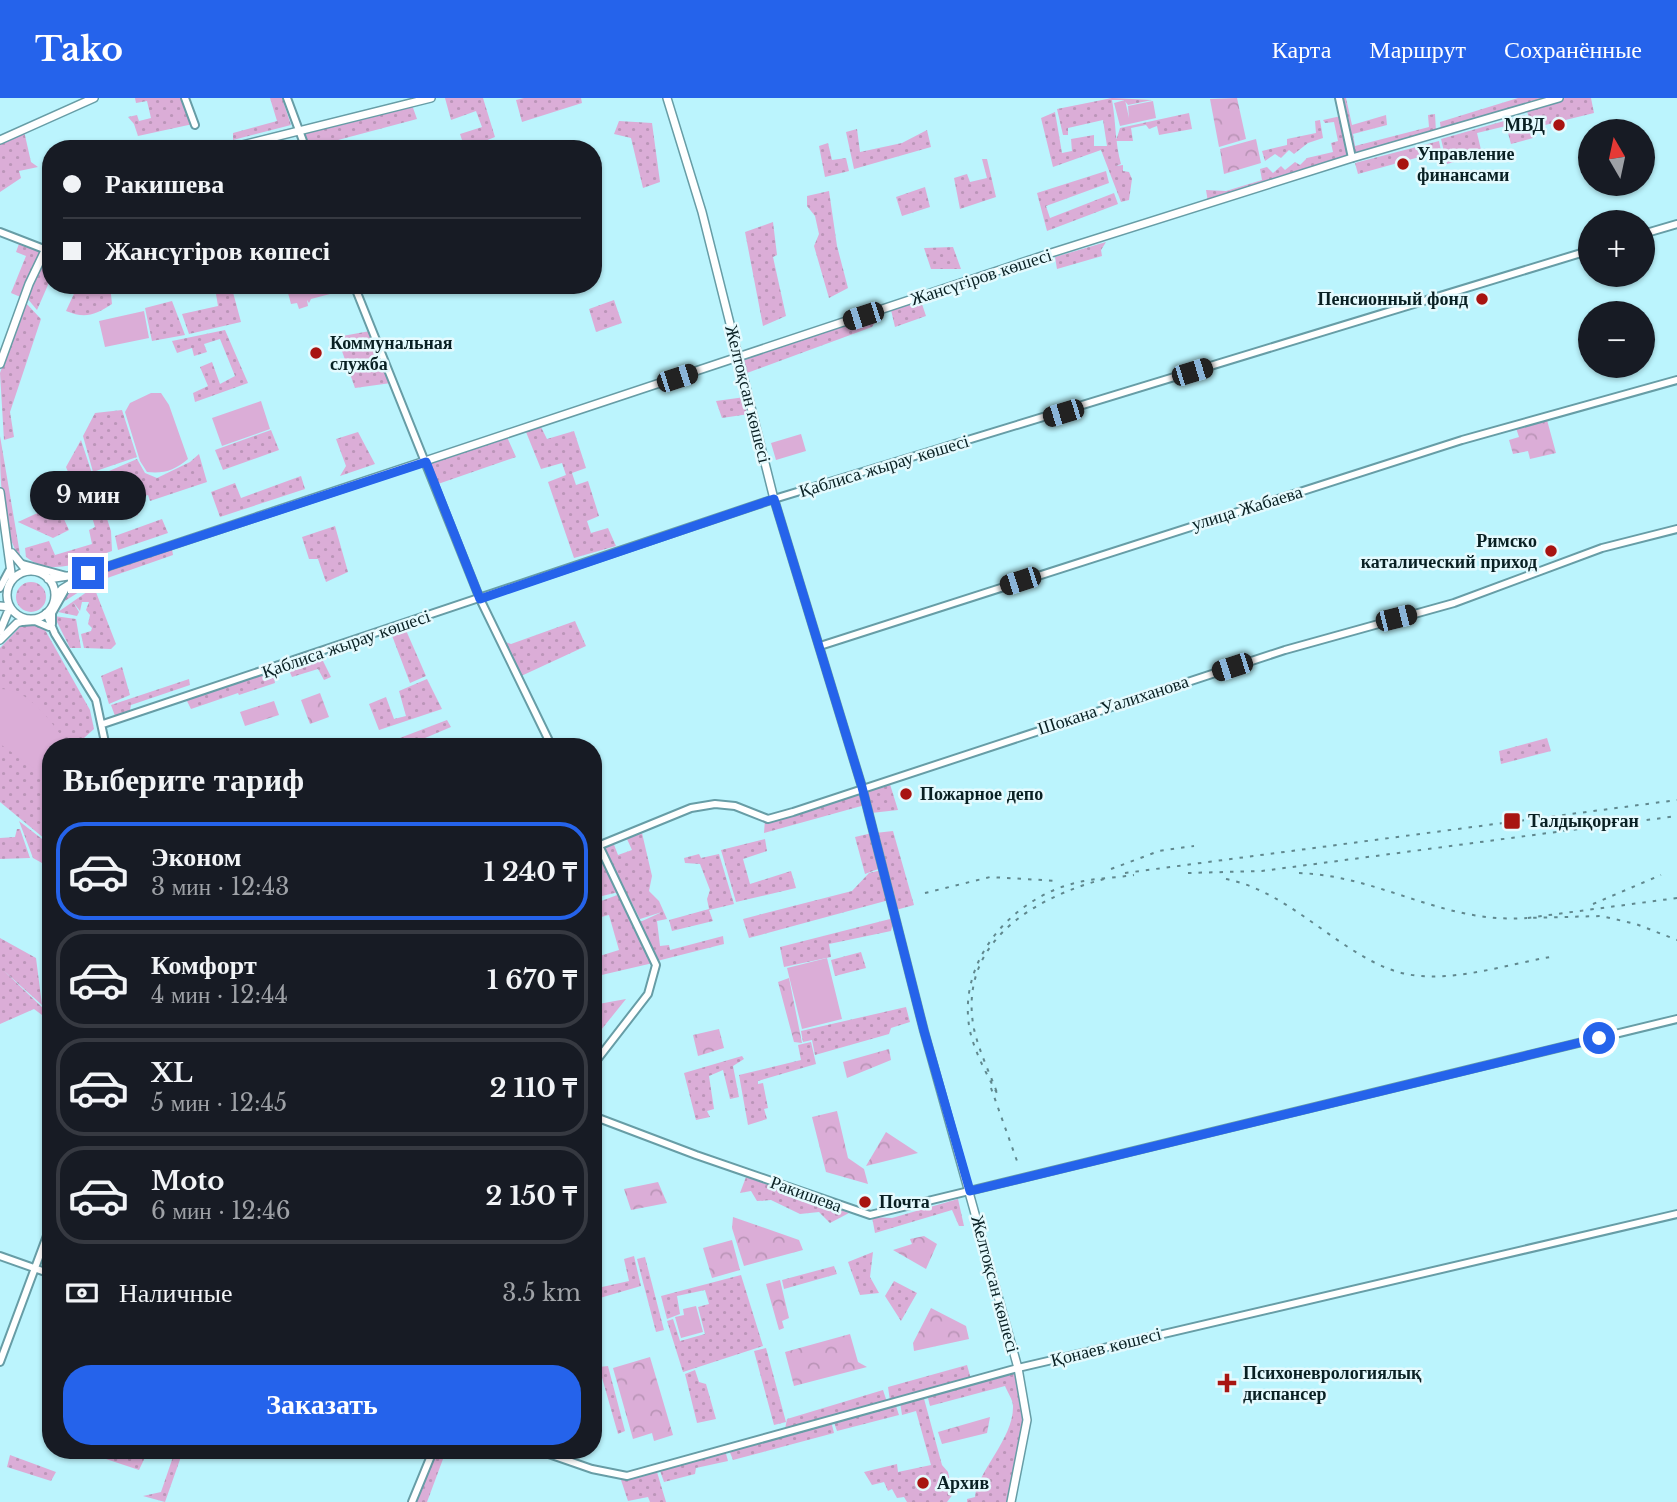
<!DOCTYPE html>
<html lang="ru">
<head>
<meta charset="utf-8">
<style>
	body { margin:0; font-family:"Libre Baskerville",serif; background:#242831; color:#f1f3f6; height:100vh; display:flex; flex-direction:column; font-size:26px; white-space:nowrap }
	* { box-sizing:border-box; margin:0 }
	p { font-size:23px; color:#9ea1a6 }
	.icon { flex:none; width:38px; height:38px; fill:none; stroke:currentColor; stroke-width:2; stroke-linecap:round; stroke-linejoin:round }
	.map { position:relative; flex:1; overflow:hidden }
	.drawer { position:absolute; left:42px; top:640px; width:560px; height:721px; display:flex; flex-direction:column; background:#171b24; border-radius:28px; box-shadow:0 2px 5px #0004 }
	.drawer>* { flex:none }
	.top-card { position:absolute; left:42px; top:42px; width:560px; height:154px; border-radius:28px; box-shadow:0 2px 5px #0004; display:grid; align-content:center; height:154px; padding:0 21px; background:#171b24 }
	.needle { width:46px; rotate:351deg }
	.controls { position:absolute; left:1578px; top:21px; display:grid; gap:14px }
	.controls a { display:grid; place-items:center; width:77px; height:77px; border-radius:50%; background:#171b24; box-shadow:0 2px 5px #0004; font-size:35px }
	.end { position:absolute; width:32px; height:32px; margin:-16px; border:9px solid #2563eb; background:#fff; box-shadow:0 0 0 4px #fff }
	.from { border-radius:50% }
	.bubble { position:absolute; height:49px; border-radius:24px; background:#171b24; box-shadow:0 2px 5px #0004; font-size:23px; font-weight:700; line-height:49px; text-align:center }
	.car { position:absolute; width:21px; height:42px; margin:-21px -10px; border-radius:9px; box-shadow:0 0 5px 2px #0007; background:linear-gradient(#222 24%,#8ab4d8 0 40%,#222 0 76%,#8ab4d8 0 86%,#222 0) }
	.top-card b { display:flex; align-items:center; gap:24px; height:66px; font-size:26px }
	.top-card b+b { border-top:2px solid #363941 }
	.top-card i { width:18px; height:18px; background:#f1f3f6 }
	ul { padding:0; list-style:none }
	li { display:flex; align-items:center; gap:21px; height:98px; margin:0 14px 10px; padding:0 7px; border:4px solid #363941; border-radius:28px }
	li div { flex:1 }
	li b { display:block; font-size:26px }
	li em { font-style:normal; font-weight:700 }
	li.active { border-color:#2563eb }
	li>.icon { width:63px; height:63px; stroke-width:1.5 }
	h2 { padding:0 21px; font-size:32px; line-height:84px }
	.pay { display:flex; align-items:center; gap:18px; height:77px; padding:0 21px; font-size:26px }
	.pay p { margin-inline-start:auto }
	.primary-button { display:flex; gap:14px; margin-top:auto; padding:14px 21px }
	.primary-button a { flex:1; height:80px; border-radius:28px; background:#2563eb; color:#fff; font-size:28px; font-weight:700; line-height:80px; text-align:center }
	header { display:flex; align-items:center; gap:42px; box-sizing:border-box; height:98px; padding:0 35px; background:#2563eb; color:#fff }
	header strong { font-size:33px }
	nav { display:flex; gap:38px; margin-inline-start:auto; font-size:24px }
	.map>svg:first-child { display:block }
</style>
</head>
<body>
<header>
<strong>Tako</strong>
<nav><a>Карта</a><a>Маршрут</a><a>Сохранённые</a></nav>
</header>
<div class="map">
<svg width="1677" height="1404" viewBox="0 0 1677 1404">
	<defs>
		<pattern id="grass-dots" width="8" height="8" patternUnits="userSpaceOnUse" patternTransform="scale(1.75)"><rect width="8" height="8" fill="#dbadd7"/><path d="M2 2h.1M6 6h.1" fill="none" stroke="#bb95b8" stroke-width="1.8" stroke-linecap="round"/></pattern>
		<pattern id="forest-crowns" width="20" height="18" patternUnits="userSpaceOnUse" patternTransform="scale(1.75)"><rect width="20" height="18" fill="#dbadd7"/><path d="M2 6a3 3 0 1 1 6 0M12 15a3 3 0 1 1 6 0" fill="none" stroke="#bb95b8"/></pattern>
	</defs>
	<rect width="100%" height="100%" fill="#bbf4fd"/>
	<path fill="url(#grass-dots)" d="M135 0H183L193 26 138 38 134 26 128 19 137 17 139 23 151 20 147 3 136 5Z
		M270 0H282L291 27 233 42V35L277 23Z
		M445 0H483L495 39 465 51 460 36 482 29 476 13 451 22Z
		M524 0H581L582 5 522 24 516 2Z
		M1112 0 1152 2 1128 7 1124 2H1112C1116 24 1115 45 1121 66L1116 68 1123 67V73L1129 74 1132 81 1129 102 1121 104 1101 52 1053 69 1041 20 1055 14 1062 55 1072 53 1071 41 1094 37V48H1107L1103 22 1068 30V37H1063L1057 11Z
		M1341 0H1346L1352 27 1386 17 1387 27 1353 36 1355 48 1429 29 1428 17 1435 16 1436 34 1353 58Z
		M1518 0H1553L1441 33 1440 24Z
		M1565 0H1591L1594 15 1533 30 1526 11Z
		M412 7 417 21 308 50 303 34Z
		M1189 15 1192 31 1159 37 1157 28 1149 31 1146 27 1131 30 1133 43H1116L1120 30Z
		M1525 17 1533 40 1511 46 1506 28 1477 35 1482 56 1447 66 1441 41Z
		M1341 18 1349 59 1208 104 1206 92 1226 93 1262 82 1260 71 1267 69 1273 75 1281 68 1285 72 1295 64 1300 67 1307 60 1333 54 1331 45 1338 43 1334 24 1325 25 1323 22Z
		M1320 22 1323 40 1308 45 1294 56 1289 52 1281 60 1275 56 1265 63 1262 53 1287 47V41L1316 35 1315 23Z
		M619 23 652 25 660 84 643 90 631 40 614 36Z
		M857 31 860 54 902 45 927 32 931 49 854 71 846 34Z
		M24 33 31 64 38 69 19 73 21 80 0 94V44Z
		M1439 43 1441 53 1358 76 1355 65Z
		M828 45 832 62 846 60 849 73 825 79 819 48Z
		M982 61H987L996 99 960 111 954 80 967 76 970 84 987 80Z
		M1106 73 1109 85 1046 108 1050 120 1114 95 1118 106 1047 133 1037 95Z
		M925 89 930 109 902 118 896 99Z
		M829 93 837 148 848 190 829 200 814 148 819 136 815 118 807 108V98Z
		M773 124 777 157 773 159 786 218 763 228 745 134Z
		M20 143 42 152 23 200 11 195 26 158 16 154Z
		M1106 144 1101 152 1102 158 1057 171 1055 159Z
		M51 145V180L37 212 27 200Z
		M953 149 961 171H931L924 150Z
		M78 187H110L112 206C95 217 85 221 66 213Z
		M208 187H231L241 224 189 236 182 216 218 208 216 196H211Z
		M614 202 622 225 596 234 589 211Z
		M172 203 185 237 152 243 145 210Z
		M921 203 926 218 895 229 891 212Z
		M25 204 41 221 10 314 14 339 4 342 0 275Z
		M882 214 872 229 747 275 743 261Z
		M225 232 248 285 195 304 193 295 208 288 200 269 212 264 220 286 235 278 220 241 204 246 207 254 194 258 192 250 177 255 172 243Z
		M370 233 391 285 355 290 337 239Z
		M745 299 749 316 722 320 716 303Z
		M122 312 137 359 93 374 83 338 95 315Z
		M541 329 547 341 574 333 586 370 572 375 576 387 588 383 599 418 587 423 591 435 608 430 616 448 574 460 548 384 566 377 562 365 541 371 526 334Z
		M271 332 279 352 223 372 215 352Z
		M358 334 375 366 340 378 346 368 336 341Z
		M0 338 21 462C0 430 0 376 0 338Z
		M507 339 516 359 438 386 430 365Z
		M81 342 111 433 112 453C83 463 53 480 26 459L25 450 49 443 55 457 92 446 89 432 95 429 92 419 87 421 66 369Z
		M199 356 207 384 150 403 148 397 135 401 138 417 126 420 109 373 137 361 145 375 157 380 190 364Z
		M301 378 305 391 220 419 211 394 235 385 241 400Z
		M57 406 69 432 53 440 18 424Z
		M162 421 168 435 118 452 115 438Z
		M335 428 348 474 326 484 318 461H309L302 439Z
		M172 451 173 457 93 485 57 508 84 480Z
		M16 499a15 15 0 1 1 30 0a15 15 0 1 1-30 0Z
		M94 489 116 546 111 551 84 550 81 536 91 533 92 530 88 526 90 517 86 512 89 504H82L80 513 73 504 79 514 77 518 58 514Z
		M54 518 76 521 81 550H70Z
		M575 523 586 548 519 579 503 543 511 546Z
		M37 525 44 530 90 612 94 631 74 649H51V681L45 684 51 698V746L0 704V550L22 527Z
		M405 530 426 578 410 585 391 535Z
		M320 557 331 579 324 582 318 571 292 579 287 568Z
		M122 569 130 597 109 606 101 578Z
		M273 574 275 585 239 597 238 595 191 611 186 601Z
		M189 581 190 587 131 607 130 612 115 618 111 607Z
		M427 581 442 611 379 632 369 606 386 599 394 621 406 618 399 593Z
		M447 622 451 629 411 646V649H385L384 646Z
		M1547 640 1551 653 1501 666 1499 653Z
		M889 683 898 712 871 715 865 691Z
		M862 691 865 707 764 735 765 721Z
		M19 723 51 748V770L33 760Z
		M17 731H20L30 760 0 761V740L15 739Z
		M893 733 914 807 896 812 875 735Z
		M642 735 652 778 649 793 659 803 667 821 657 823 660 848 669 847 670 852 723 838 724 846 657 863 640 824 662 814 640 821 603 748 613 744 618 757 632 752 627 741Z
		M872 735 881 770 865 776 855 739Z
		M765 741 767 753 743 761 750 786 791 773 796 790 736 804 721 752Z
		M600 749 619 794 602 798 593 781V752Z
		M699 756 701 760 719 756 734 806 709 812 713 823 672 833 669 822 709 811 707 801 710 792 700 766 685 765 684 760Z
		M882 772 889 802 749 840 743 821 852 793 869 775Z
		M620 796 653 865 593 879V860L619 852 609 817 593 821V806Z
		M894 820 891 833 829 846 831 859 784 869 780 849Z
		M0 840 36 860 42 907 3 872 47 914 42 917 34 911 0 926Z
		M861 854 866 870 835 878 831 862Z
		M626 901 593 942V907Z
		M906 909 910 924 891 930 889 936 815 957 812 942 803 944 801 933Z
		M811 944 816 966 758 983V986L763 985 768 1010 764 1011 767 1021 748 1027 739 977 801 962 798 947Z
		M742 958 744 961 733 968 739 999 730 1001 723 972 709 978 714 1011 707 1013 710 1019 696 1022 684 975Z
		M746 1079 849 1115 830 1125 819 1114 800 1116 771 1102 757 1103 751 1093 740 1095Z
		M958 1101 964 1128H959L952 1112 875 1135 872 1119 892 1120Z
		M873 1154 870 1179 879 1195 860 1197 848 1164Z
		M634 1158 641 1188 593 1202V1191L629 1183 624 1161Z
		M645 1159 664 1232 656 1234 637 1161Z
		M834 1168 837 1176 784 1191 782 1182Z
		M741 1177 763 1248 683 1274 667 1223 673 1221 680 1243 705 1236 698 1209 709 1206 705 1192 677 1198 680 1216 667 1221 661 1198Z
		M894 1183 917 1195 901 1223 885 1198Z
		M766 1250 786 1324 774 1327 754 1253Z
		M967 1267 971 1281 890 1303 888 1289Z
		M608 1268 625 1333 618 1336 599 1269Z
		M695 1272 699 1284 706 1286 716 1321 697 1325 685 1276Z
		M1016 1274 1025 1313 1009 1404H967V1401L975 1399C977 1374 1014 1340 1013 1308 1013 1302 1007 1293 1005 1288L930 1308 927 1296Z
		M883 1292 887 1304 785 1331 787 1321Z
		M923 1297 942 1367 948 1374 953 1396 947 1404H907L904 1399 897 1400 892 1391 888 1393 884 1384 872 1387 864 1374 897 1366 898 1374 931 1367 916 1313 902 1317 900 1304Z
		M895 1305 899 1317 837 1333 833 1322Z
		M831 1323 834 1335 733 1362 729 1352Z
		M725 1352 728 1363 696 1370 695 1376 664 1384 659 1370Z
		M109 1353H148L139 1372 106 1361Z
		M175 1353H183L165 1404 143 1398 161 1394Z
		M435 1353H446L427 1404H414Z
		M10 1357 56 1374 51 1383 7 1369Z
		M657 1374 666 1404H650L648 1399 628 1403 621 1382Z"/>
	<path fill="url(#forest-crowns)" d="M1237 0 1246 41 1219 49 1210 1Z
		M1256 41 1261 65 1224 76 1220 51Z
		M1547 322 1556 355 1530 361 1528 353 1513 356 1509 342 1519 339 1516 330Z
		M320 595 329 619 310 626 301 602Z
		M274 603 279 617 245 628 240 614Z
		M789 880 802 945 794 944 778 884Z
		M719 931 724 950 698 958 693 937Z
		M889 951 891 962 847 980 843 964Z
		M837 1013 848 1060 864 1071 868 1086 826 1074 812 1019Z
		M886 1034 918 1055 866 1068Z
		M658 1084 667 1105 631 1112 624 1091Z
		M733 1119 799 1142 803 1152 744 1168 732 1130Z
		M924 1138 937 1146 926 1171 893 1152 912 1146 910 1141Z
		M732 1142 740 1172 712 1180 703 1150Z
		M780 1182 789 1220 782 1223 784 1230 779 1232 766 1186Z
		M931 1210 966 1228 969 1241 914 1253 913 1245Z
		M850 1236 858 1264 867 1269 794 1288 785 1254Z
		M650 1259 673 1337 654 1343 652 1335 633 1341 613 1270Z
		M990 1319 987 1335 942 1346 938 1334Z"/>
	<path fill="#dbadd7" d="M1125 2 1129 20 1128 8 1153 3 1156 20 1120 28 1114 5Z
		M315 187H328L330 196 311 201 309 205 307 202 308 208 299 211 297 205 291 206 288 195Z
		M144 213 149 240 105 249 99 223Z
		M151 295H161L169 307 188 361C175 372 164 376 147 374L140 363 125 314 130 305Z
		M261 303 270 331 222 348 212 320Z
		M801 336 806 353 776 362 771 345Z
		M0 591C29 591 50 622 66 644L61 649H51V660L38 673 0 646Z
		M827 860 842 921 802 931 787 870Z
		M696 1208 703 1234 681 1240 675 1219 684 1217 683 1211Z"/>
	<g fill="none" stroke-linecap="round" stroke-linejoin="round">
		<defs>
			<path id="tertiary" d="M185 0 195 27
				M287 0 306 51
				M1339 0 1352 60
				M0 134 44 151
				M1643 136 1677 126
				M354 187 480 501 552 649
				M22 466 66 478
				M0 490 9 473
				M46 515 55 536 96 602 106 649
				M22 524 35 523 49 529
				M52 526V515L65 492
				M820 548 1462 342 1677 282
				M103 626 774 401 1591 152
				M593 735 656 867 648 896 593 967
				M593 750 691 710 715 706 735 708 768 721 793 714 1285 552 1454 505 1602 450 1677 431
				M593 1018 696 1057 870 1117 1677 921
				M0 1158 51 1176
				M0 1264 51 1127
				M540 1353 592 1371 627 1378 1018 1270 1677 1116
				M412 1404 433 1353"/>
			<path id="secondary" d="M667 0 702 114 774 401 862 689 924 933 1018 1270 1027 1322 1011 1404
				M0 42 94 0
				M226 51 431 0
				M0 266 29 186 51 140
				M0 394 12 482
				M12 455 27 473
				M7 497a24 24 0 1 1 48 0a24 24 0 1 1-48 0Z
				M48 481 88 475 1051 155 1352 60 1559 0
				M55 499 62 491 85 477
				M0 508 10 509 0 533
				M0 542 17 525 27 522"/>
		</defs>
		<use href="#tertiary" stroke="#679da6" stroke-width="10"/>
		<use href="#secondary" stroke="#679da6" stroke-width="10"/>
		<use href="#tertiary" stroke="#fff" stroke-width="6"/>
		<use href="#secondary" stroke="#fff" stroke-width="7"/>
		<path stroke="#60888e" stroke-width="2" stroke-dasharray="3.5 7" stroke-linecap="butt" d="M1111 771 1159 753 1194 748
			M1125 775 1677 702
			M1188 775 1262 773 1677 718
			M1299 775C1382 778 1442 826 1527 820
			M1104 781C1033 800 957 845 974 931 979 953 990 976 998 997 987 977 975 955 970 933 956 864 1011 801 1075 785 1094 780 1115 780 1134 777
			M1226 781C1293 794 1345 863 1406 876 1451 885 1505 867 1550 859
			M925 795 990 779 1058 783
			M1677 800 1527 820 1601 818 1636 826 1677 842
			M1593 806 1661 777
			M991 990 1017 1063"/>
	</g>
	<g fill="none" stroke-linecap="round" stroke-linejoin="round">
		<path stroke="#2563eb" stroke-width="9" d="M88 475 426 364 480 501 774 401 862 689 924 933 970 1093 1599 940"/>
	</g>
	<g fill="#a81411" stroke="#e4fafe" stroke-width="2.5">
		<circle cx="1559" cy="27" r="7"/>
		<circle cx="1403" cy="66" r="7"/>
		<circle cx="1482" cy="201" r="7"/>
		<circle cx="316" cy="255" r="7"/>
		<circle cx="1551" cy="453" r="7"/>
		<circle cx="906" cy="696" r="7"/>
		<rect x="1503" y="714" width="18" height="18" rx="3.5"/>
		<circle cx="865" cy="1104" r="7"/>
		<path d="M1223.5 1274.5h7v7h7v7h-7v7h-7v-7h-7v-7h7z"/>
		<circle cx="923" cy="1385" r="7"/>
	</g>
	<g text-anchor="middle" stroke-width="5" stroke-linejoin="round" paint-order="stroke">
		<g font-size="18" font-weight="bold" fill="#092023" stroke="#e4fafe" text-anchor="start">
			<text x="1545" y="33" text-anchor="end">МВД</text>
			<text x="1417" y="62">Управление<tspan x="1417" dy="21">финансами</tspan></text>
			<text x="1468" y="207" text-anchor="end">Пенсионный фонд</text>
			<text x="330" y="251">Коммунальная<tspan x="330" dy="21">служба</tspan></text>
			<text x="1537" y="449" text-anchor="end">Римско<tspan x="1537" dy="21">каталический приход</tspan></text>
			<text x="920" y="702">Пожарное депо</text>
			<text x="1528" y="729">Талдықорған</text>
			<text x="879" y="1110">Почта</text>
			<text x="1243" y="1281">Психоневрологиялық<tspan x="1243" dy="21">диспансер</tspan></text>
			<text x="937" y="1391">Архив</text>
		</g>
		<g font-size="18" fill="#092023" stroke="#e4fafe">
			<text transform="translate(981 179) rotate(-18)" y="6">Жансүгіров көшесі</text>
			<text transform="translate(748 296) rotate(76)" y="6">Желтоқсан көшесі</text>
			<text transform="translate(884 368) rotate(-17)" y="6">Қаблиса жырау көшесі</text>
			<text transform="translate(1247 410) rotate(-17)" y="6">улица Жабаева</text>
			<text transform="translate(346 546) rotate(-19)" y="6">Қаблиса жырау көшесі</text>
			<text transform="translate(1113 607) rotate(-18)" y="6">Шокана Уалиханова</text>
			<text transform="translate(806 1096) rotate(20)" y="6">Ракишева</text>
			<text transform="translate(995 1186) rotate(75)" y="6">Желтоқсан көшесі</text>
			<text transform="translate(1106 1249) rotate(-14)" y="6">Қонаев көшесі</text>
		</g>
	</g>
</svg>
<div class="controls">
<a><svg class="needle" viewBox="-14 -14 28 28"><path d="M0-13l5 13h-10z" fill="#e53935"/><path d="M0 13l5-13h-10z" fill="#9ea1a6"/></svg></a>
<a>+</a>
<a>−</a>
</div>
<i class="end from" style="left:1599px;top:940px"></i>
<i class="end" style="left:88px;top:475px"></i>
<div class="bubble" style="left:30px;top:373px;width:116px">9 мин</div>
<i class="car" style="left:863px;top:218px;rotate:252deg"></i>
<i class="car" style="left:1192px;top:274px;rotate:73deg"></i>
<i class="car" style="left:677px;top:280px;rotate:72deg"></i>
<i class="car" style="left:1063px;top:315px;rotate:253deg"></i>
<i class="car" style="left:1020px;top:483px;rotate:252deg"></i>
<i class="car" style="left:1396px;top:520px;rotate:76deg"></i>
<i class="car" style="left:1232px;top:569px;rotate:252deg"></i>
<div class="top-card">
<b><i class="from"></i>Ракишева</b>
<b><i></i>Жансүгіров көшесі</b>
</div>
<section class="drawer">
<h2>Выберите тариф</h2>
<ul>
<li class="active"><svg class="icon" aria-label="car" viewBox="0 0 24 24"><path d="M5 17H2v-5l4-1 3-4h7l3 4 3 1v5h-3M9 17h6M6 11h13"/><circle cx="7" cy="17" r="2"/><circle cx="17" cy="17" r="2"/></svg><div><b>Эконом</b><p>3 мин · 12:43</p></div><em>1 240 ₸</em></li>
<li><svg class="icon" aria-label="car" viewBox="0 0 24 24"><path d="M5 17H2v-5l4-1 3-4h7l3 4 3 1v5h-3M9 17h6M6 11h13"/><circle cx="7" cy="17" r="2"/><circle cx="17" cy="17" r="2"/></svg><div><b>Комфорт</b><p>4 мин · 12:44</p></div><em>1 670 ₸</em></li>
<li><svg class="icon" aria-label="car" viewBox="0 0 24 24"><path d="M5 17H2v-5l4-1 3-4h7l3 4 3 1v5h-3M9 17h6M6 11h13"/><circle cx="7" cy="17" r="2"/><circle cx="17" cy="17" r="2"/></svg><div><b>XL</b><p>5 мин · 12:45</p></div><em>2 110 ₸</em></li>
<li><svg class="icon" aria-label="car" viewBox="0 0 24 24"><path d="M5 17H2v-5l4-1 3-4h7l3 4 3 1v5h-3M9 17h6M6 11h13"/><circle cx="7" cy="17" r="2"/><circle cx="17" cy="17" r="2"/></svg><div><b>Moto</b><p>6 мин · 12:46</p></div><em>2 150 ₸</em></li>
</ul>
<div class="pay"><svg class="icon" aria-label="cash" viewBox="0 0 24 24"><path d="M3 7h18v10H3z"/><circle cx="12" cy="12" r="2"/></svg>Наличные<p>3.5 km</p></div>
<div class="primary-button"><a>Заказать</a></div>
</section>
</div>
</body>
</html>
